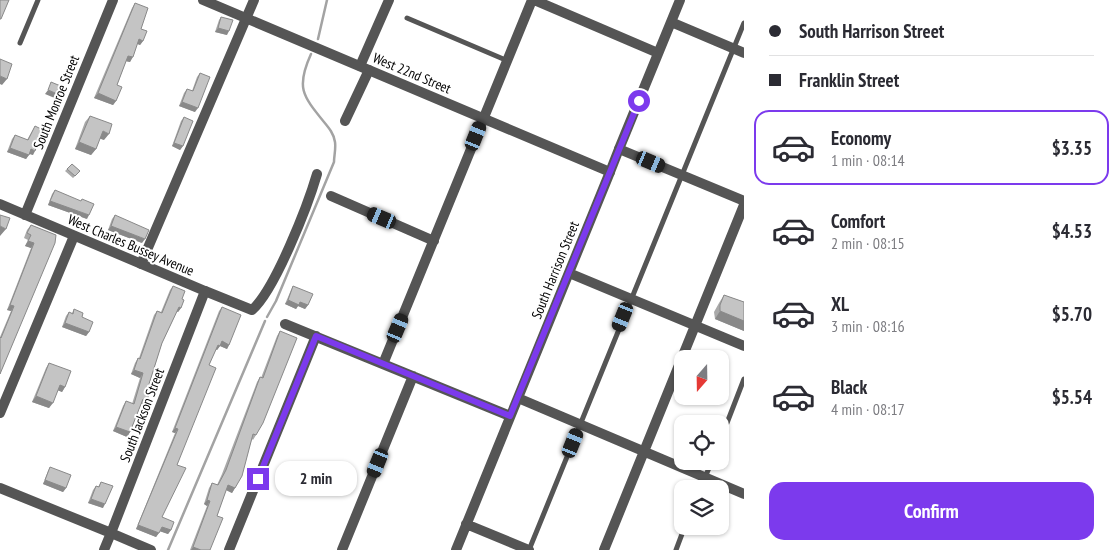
<!DOCTYPE html>
<html lang="en">
<head>
<meta charset="utf-8">
<style>
	body { margin:0; font-family:"PT Sans Narrow",sans-serif; background:#f2f2f3; color:#2b2b33; height:100vh; display:flex; flex-direction:column; font-size:19px; white-space:nowrap }
	* { box-sizing:border-box; margin:0 }
	p { font-size:16px; color:#7c7c81 }
	.icon { flex:none; width:28px; height:28px; fill:none; stroke:currentColor; stroke-width:2; stroke-linecap:round; stroke-linejoin:round }
	.map { position:relative; flex:1; overflow:hidden }
	.sheet { display:flex; flex-direction:column; background:#fff; width:375px }
	.sheet>* { flex:none }
	.guide { display:grid; align-content:center; height:110px; padding:0 25px; background:#fff }
	.needle { width:32px; rotate:200deg }
	.buttons { position:absolute; left:674px; top:350px; display:grid; gap:10px }
	.buttons a { display:grid; place-items:center; width:55px; height:55px; border-radius:10px; background:#fff; box-shadow:0 1px 4px #0004; font-size:25px }
	.end { position:absolute; width:22px; height:22px; margin:-11px; border:6px solid #7c3aed; background:#fff; box-shadow:0 0 0 2px #fff }
	.from { border-radius:50% }
	.bubble { position:absolute; height:35px; border-radius:15px; background:#fff; box-shadow:0 1px 4px #0004; font-size:16px; font-weight:800; line-height:35px; text-align:center }
	.car { position:absolute; width:15px; height:30px; margin:-15px -8px; border-radius:6px; box-shadow:0 0 4px 1px #0007; background:linear-gradient(#222 24%,#8ab4d8 0 40%,#222 0 76%,#8ab4d8 0 86%,#222 0) }
	.guide b { display:flex; align-items:center; gap:18px; height:48px; font-size:19px }
	.guide b+b { border-top:1px solid #e1e1e2 }
	.guide i { width:12px; height:12px; background:#2b2b33 }
	ul { padding:0; list-style:none }
	li { display:flex; align-items:center; gap:15px; height:75px; margin:0 10px 8px; padding:0 15px; border:2px solid transparent; border-radius:15px }
	li div { flex:1 }
	li b { display:block; font-size:19px }
	li em { font-style:normal; font-weight:800 }
	li.current { border-color:#7c3aed }
	li>.icon { width:45px; height:45px; stroke-width:1.5 }
	.action { display:flex; gap:10px; margin-top:auto; padding:10px 25px }
	.action a { flex:1; height:58px; border-radius:15px; background:#7c3aed; color:#fff; font-size:20px; font-weight:800; line-height:58px; text-align:center }
	main { display:flex; flex:1; min-height:0 }
	.map>svg:first-child { display:block }
</style>
</head>
<body>
<main>
<div class="map">
<svg width="744" height="550" viewBox="0 0 744 550">
	<rect width="100%" height="100%" fill="#fff"/>
	<g fill="none" stroke-linecap="round" stroke-linejoin="round">
		<path stroke="#a3a3a3" stroke-width="2.5" d="M318 39 327 0
			M267 317 276 301 334 162C334 156 336 149 335 142 334 134 329 128 324 122 302 95 296 87 311 54
			M168 550 265 321"/>
		<path stroke="#555" stroke-width="5" d="M407 18 508 61
			M20 43 38 0
			M720 441 744 379
			M700 489 712 461
			M529 550 744 23
			M676 550 685 526"/>
		<path stroke="#555" stroke-width="10" d="M534 0 658 53
			M671 22 744 53
			M360 66 389 0
			M345 121 369 70
			M619 149 680 0
			M331 196 434 241
			M141 264 254 0
			M569 273 744 346
			M205 291 252 310C275 290 308 205 317 174
			M285 324 510 416
			M383 364 532 0
			M518 398 744 494
			M0 413 74 236
			M0 488 111 533 104 550
			M466 524 529 550
			M229 550 316 336
			M342 550 413 376
			M456 550 610 172
			M604 550 744 205"/>
		<path stroke="#555" stroke-width="10" d="M203 0 610 172 619 149 744 201
			M0 204 205 291 111 533 151 550
			M25 215 113 0"/>
	</g>
	<path fill="#a9a9a9" d="M135 3 143 41 140 45 137 44 130 62 126 61 117 85 116 101 113 105 94 98 132 8Z
		M221 17 227 35 215 32 219 20Z
		M200 73 195 112 179 106 184 93 187 89 192 91 197 77Z
		M90 116 104 140 100 138 96 149 91 155 75 149 85 122Z
		M184 117 183 146 180 150 172 146 181 121Z
		M35 126 33 155 29 154 26 159 7 152 12 139 15 135 27 140Z
		M72 164 80 171 73 178 65 171Z
		M55 190 87 219 48 205 52 194Z
		M115 215 142 243 108 230 112 219Z
		M31 225 56 235 0 374V337L11 311 7 310 31 248 25 246 28 240 24 238 27 230Z
		M173 286 182 299 181 308 178 312 177 311 162 343 149 384 144 404H141L130 432 127 437 113 431 123 406 126 401 132 404 140 378 131 374 135 363 138 358H139L154 315 157 311 161 312 170 290Z
		M293 286 308 305 305 309 298 306 296 309 285 304 291 290Z
		M724 295 744 302V331L715 319 714 312 719 303Z
		M222 307 229 345 227 349 220 346 217 350 216 349 209 365 177 465 162 517 171 530 168 534 160 531 156 537 136 529 175 433 172 432 219 311Z
		M74 309 82 317 89 332 86 336 62 327 66 316 69 312 72 313Z
		M280 331 256 435 253 440 252 439 235 488 232 493 226 490 217 516 210 550H190L207 506 204 504 209 488 212 483 217 485 222 474 257 382 260 377 261 378 277 336Z
		M49 363 65 387 62 392 58 390 49 408 32 402 46 368Z
		M50 467 66 488 63 492 43 484 48 471Z
		M101 482 103 508 88 503 93 490 96 486 98 487Z"/>
	<path fill="#898989" d="M218 28 229 31 227 35 215 32Z
		M139 39 143 41 140 45 136 43Z
		M128 56 133 57 130 62 125 61Z
		M0 76 7 79 2 85 0 84Z
		M48 90 60 95 57 99 45 94Z
		M98 93 116 101 113 105 94 98Z
		M182 102 198 108 195 112 179 106Z
		M103 131 109 134 104 140 98 138Z
		M79 142 96 149 91 155 75 149Z
		M174 143 183 146 180 150 172 146Z
		M10 148 29 155 26 159 7 152Z
		M31 149 35 151 33 155 28 153Z
		M50 201 89 215 87 219 48 205Z
		M0 226 6 229 0 236Z
		M111 226 145 239 142 243 108 230Z
		M28 241 34 243 31 248 25 246Z
		M288 300 300 302 308 305 305 309 298 306 296 309 285 304Z
		M10 305 14 306 11 311 7 310Z
		M179 307 181 308 178 312 176 311Z
		M720 311 744 321V331L715 319Z
		M65 323 89 332 86 336 62 327Z
		M222 341 229 345 227 349 220 346 217 350 215 349 218 345Z
		M134 370 143 373 140 378 131 374Z
		M60 385 65 387 62 392 57 390Z
		M36 396 53 403 49 408 32 402Z
		M143 399 147 400 144 404 140 403Z
		M116 427 130 432 127 437 113 431Z
		M175 428 178 429 175 433 172 432Z
		M45 480 66 488 63 492 43 484Z
		M228 485 235 488 232 493 224 489Z
		M91 499 105 504 103 508 88 503Z
		M207 500 210 501 207 506 204 504Z
		M138 525 159 533 156 537 136 529Z
		M162 527 171 530 168 534 159 531Z
		M193 547 201 550H191Z"/>
	<path fill="#c4c4c4" stroke="#898989" d="M0 0H9L1 19H0Z
		M135 3 148 8 141 29 147 31 143 41 139 39 133 57 128 56 117 85 122 87 116 101 98 93Z
		M221 17 233 20 229 31 218 28Z
		M0 59 12 64 7 79 0 76Z
		M200 73 210 77 198 108 182 102 187 89 193 91Z
		M51 82 63 87 60 95 48 90Z
		M90 116 112 124 109 134 103 131 96 149 79 142Z
		M184 117 193 121 183 146 174 143Z
		M35 126 43 130 35 151 31 149 29 155 10 148 15 135 28 140Z
		M72 164 80 171 75 176 67 169Z
		M55 190 81 201 82 199 94 204 89 215 50 201Z
		M0 215 10 218 6 229 0 226Z
		M115 215 149 230 145 239 111 226Z
		M31 225 56 235 55 243 0 374V337L1 338 14 306 10 305 34 243 28 241 31 235 27 233Z
		M173 286 185 291 182 299 184 300 181 308 179 307 162 343 149 384 152 385 147 400 143 399 130 432 116 427 126 401 134 404 143 373 134 370 138 358 140 359 157 311 162 313Z
		M293 286 313 294 308 305 300 302 299 305 288 300Z
		M724 295 744 302V321L720 311V305Z
		M222 307 241 315 229 345 222 341 220 346 218 345 209 365 216 368 177 465 186 468 162 517 174 522 171 530 162 527 159 533 138 525 178 429 175 428Z
		M74 309 83 313 82 317 93 322 89 332 65 323 69 312 73 314Z
		M280 331 297 338 263 423 256 435 253 434 242 476 235 488 228 485 217 516 223 518 210 550H201L193 547 210 501 207 500 212 483 218 485 226 470 260 377 263 378Z
		M49 363 71 371 65 387 60 385 53 403 36 396Z
		M50 467 71 475 66 488 45 480Z
		M101 482 113 486 105 504 91 499 96 486 99 487Z"/>
	<g fill="none" stroke-linecap="round" stroke-linejoin="round">
		<path stroke="#7c3aed" stroke-width="6" d="M258 479 316 336 510 416 639 101"/>
	</g>
	<g text-anchor="middle" stroke-width="4" stroke-linejoin="round" paint-order="stroke">
		<g font-size="14" fill="#000" stroke="#fff">
			<text transform="translate(412 73) rotate(23)" y="5">West 22nd Street</text>
			<text transform="translate(56 102) rotate(-68)" y="5">South Monroe Street</text>
			<text transform="translate(131 245) rotate(23)" y="5">West Charles Bussey Avenue</text>
			<text transform="translate(555 270) rotate(-68)" y="5">South Harrison Street</text>
			<text transform="translate(142 415) rotate(-69)" y="5">South Jackson Street</text>
		</g>
	</g>
</svg>
<div class="buttons">
<a><svg class="needle" viewBox="-14 -14 28 28"><path d="M0-13l5 13h-10z" fill="#e53935"/><path d="M0 13l5-13h-10z" fill="#7c7c81"/></svg></a>
<a><svg class="icon" aria-label="locate" viewBox="0 0 24 24"><circle cx="12" cy="12" r="6"/><path d="M12 2v4M12 18v4M2 12h4M18 12h4"/></svg></a>
<a><svg class="icon" aria-label="layers" viewBox="0 0 24 24"><path d="M12 4l9 5-9 5-9-5zM3 14l9 5 9-5"/></svg></a>
</div>
<i class="end from" style="left:639px;top:101px"></i>
<i class="end" style="left:258px;top:479px"></i>
<div class="bubble" style="left:275px;top:461px;width:82px">2 min</div>
<i class="car" style="left:476px;top:136px;rotate:22deg"></i>
<i class="car" style="left:651px;top:162px;rotate:113deg"></i>
<i class="car" style="left:382px;top:218px;rotate:293deg"></i>
<i class="car" style="left:623px;top:317px;rotate:202deg"></i>
<i class="car" style="left:398px;top:328px;rotate:23deg"></i>
<i class="car" style="left:573px;top:443px;rotate:22deg"></i>
<i class="car" style="left:378px;top:463px;rotate:202deg"></i>
</div>
<section class="sheet">
<div class="guide">
<b><i class="from"></i>South Harrison Street</b>
<b><i></i>Franklin Street</b>
</div>
<ul>
<li class="current"><svg class="icon" aria-label="car" viewBox="0 0 24 24"><path d="M5 17H2v-5l4-1 3-4h7l3 4 3 1v5h-3M9 17h6M6 11h13"/><circle cx="7" cy="17" r="2"/><circle cx="17" cy="17" r="2"/></svg><div><b>Economy</b><p>1 min · 08:14</p></div><em>$3.35</em></li>
<li><svg class="icon" aria-label="car" viewBox="0 0 24 24"><path d="M5 17H2v-5l4-1 3-4h7l3 4 3 1v5h-3M9 17h6M6 11h13"/><circle cx="7" cy="17" r="2"/><circle cx="17" cy="17" r="2"/></svg><div><b>Comfort</b><p>2 min · 08:15</p></div><em>$4.53</em></li>
<li><svg class="icon" aria-label="car" viewBox="0 0 24 24"><path d="M5 17H2v-5l4-1 3-4h7l3 4 3 1v5h-3M9 17h6M6 11h13"/><circle cx="7" cy="17" r="2"/><circle cx="17" cy="17" r="2"/></svg><div><b>XL</b><p>3 min · 08:16</p></div><em>$5.70</em></li>
<li><svg class="icon" aria-label="car" viewBox="0 0 24 24"><path d="M5 17H2v-5l4-1 3-4h7l3 4 3 1v5h-3M9 17h6M6 11h13"/><circle cx="7" cy="17" r="2"/><circle cx="17" cy="17" r="2"/></svg><div><b>Black</b><p>4 min · 08:17</p></div><em>$5.54</em></li>
</ul>
<div class="action"><a>Confirm</a></div>
</section>
</main>
</body>
</html>
